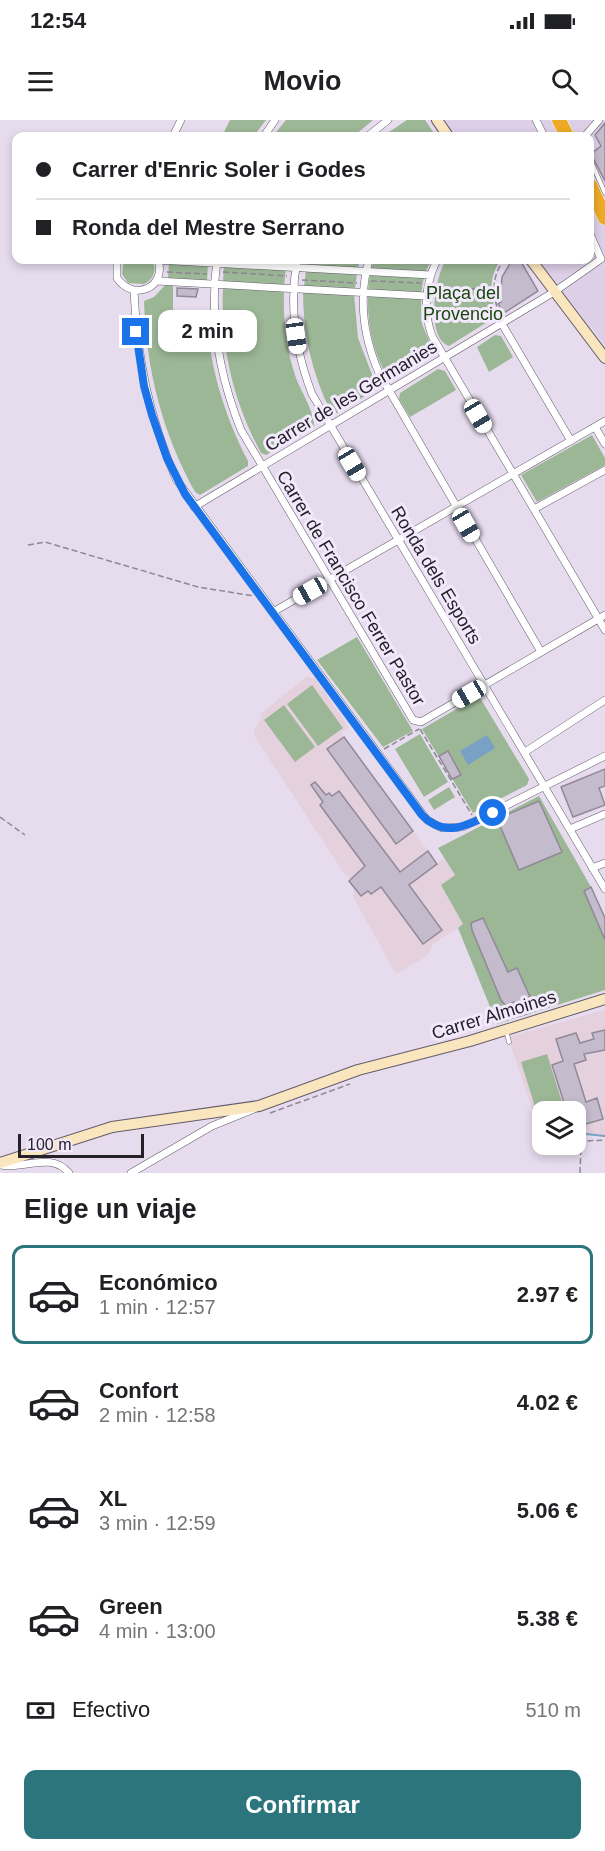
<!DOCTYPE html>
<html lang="es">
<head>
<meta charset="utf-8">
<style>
	body { margin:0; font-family:Arial,sans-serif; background:#f6f6f6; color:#202124; height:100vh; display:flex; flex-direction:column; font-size:22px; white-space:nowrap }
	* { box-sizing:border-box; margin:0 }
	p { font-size:20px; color:#757577 }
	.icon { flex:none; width:33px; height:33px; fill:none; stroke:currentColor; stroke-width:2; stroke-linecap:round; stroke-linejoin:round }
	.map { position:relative; height:1053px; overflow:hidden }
	.panel { display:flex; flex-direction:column; background:#fff; flex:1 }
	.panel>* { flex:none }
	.banner { position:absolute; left:12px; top:12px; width:582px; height:132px; border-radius:12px; box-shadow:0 3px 9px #0003; display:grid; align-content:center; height:132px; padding:0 24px; background:#fff }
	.fabs { position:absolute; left:532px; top:981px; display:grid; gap:12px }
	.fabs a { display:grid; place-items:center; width:54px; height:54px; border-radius:12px; background:#fff; box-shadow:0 3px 9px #0003; font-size:30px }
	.scale { position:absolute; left:18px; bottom:15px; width:126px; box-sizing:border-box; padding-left:6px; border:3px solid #242127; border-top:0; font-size:16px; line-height:21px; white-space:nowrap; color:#242127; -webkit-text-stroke:4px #f3e9fc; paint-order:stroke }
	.end { position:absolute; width:27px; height:27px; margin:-14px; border:8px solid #1a73e8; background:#fff; box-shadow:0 0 0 3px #fff }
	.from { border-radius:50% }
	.bubble { position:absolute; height:42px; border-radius:12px; background:#fff; box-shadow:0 3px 9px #0003; font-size:20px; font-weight:600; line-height:42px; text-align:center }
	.car { position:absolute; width:18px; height:36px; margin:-18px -9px; border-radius:8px; box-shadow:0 0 4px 2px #0007; background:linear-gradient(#fff 24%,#345 0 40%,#fff 0 76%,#345 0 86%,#fff 0) }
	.banner b { display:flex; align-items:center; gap:21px; height:57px; font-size:22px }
	.banner b+b { border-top:2px solid #e0e0e0 }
	.banner i { width:15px; height:15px; background:#202124 }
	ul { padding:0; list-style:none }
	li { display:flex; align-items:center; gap:18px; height:99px; margin:0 12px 9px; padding:0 12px; border:3px solid transparent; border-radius:12px }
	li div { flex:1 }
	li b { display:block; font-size:22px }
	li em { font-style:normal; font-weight:600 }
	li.on { border-color:#2c757d }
	li>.icon { width:54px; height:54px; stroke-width:1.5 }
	h2 { padding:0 24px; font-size:27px; line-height:72px }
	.pay { display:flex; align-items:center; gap:15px; height:66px; padding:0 24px; font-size:22px }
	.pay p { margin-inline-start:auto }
	.button { display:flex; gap:12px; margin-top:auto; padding:12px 24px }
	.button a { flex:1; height:69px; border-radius:12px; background:#2c757d; color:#fff; font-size:24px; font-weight:600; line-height:69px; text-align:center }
	.status { display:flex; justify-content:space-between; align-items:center; height:42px; padding:0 30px; background:#fff; direction:ltr }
	.status svg { height:16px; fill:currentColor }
	header { display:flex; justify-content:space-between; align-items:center; height:78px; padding:0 24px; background:#fff; font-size:27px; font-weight:600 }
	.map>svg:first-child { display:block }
</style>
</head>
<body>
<div class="status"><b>12:54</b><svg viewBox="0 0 49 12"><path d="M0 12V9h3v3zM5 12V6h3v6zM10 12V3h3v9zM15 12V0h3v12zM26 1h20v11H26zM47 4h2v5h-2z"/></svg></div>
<header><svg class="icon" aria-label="menu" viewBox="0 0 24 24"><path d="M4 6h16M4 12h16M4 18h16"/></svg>Movio<svg class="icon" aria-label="search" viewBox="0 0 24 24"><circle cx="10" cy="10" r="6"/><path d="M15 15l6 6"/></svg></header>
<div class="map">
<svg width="605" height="1053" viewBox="0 0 605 1053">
	<rect width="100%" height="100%" fill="#e6dcee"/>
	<path fill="#dccfe7" d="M429 0H605V225L538 140H590V16H442Z"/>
	<path fill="#e5d0de" d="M306 557 315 558 349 607 341 613 437 743 445 739 455 755 441 765 463 805 433 824 427 836 396 854 352 775 355 773 347 754 345 755 255 617 254 610 262 598 260 594Z
		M605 890V1017L576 1012V992H543V1005L537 1004 508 917Z"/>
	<path fill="#9cb796" d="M230 0H266L256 13 224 12Z
		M286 0H373L354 16H273Z
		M407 0H425L436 16H383Z
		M124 140H152C157 150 154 159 144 164L128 163 122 154Z
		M225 140H288L287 145Z
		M308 140H360L358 148 306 146Z
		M374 140H431L425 153 371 149Z
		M446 140H501C488 157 490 177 497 196L449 226C425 218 435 156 446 140Z
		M169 142 208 144 207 161 168 159Z
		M224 145 286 149 284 166 223 162Z
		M306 150 357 153 355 170 304 167Z
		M370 154 424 157 421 174 368 171Z
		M167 163 173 164V191L206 190C209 244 223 293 248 341V346L200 375 195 372C162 312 146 249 144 181L154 177Z
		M223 167 284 171C283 199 286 228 295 255 300 271 315 291 314 307L266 335 261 333C233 281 220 226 223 167Z
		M303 171 354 174 358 218 376 265 375 270 337 293 331 292C312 254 303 214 303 171Z
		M368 175 421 178 422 204 434 232 432 236 392 260 388 259C373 232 367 205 368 175Z
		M495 215 501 216 513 237 489 252 477 227Z
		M438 249 445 251 456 270 410 297 399 279 400 273Z
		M592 315 605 338V345L537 382 521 355Z
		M357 517 413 611 383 627 317 540Z
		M312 565 343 608 318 626 287 584Z
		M479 576 529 659 527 665 473 693 422 609Z
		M284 585 315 627 295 642 264 600Z
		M420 614 448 662 424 677 395 629Z
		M449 667 455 677 434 690 428 680Z
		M539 676 591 767 605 797V870L497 904 458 808 463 804 441 765 455 755 438 728Z
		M547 934 562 982 536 990 521 942Z"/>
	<path fill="#79a1c6" d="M487 615 495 628 468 645 460 631Z"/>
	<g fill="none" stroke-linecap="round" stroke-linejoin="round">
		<path stroke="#79a1c6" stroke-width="2" d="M536 1006 543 1008
			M576 1013 605 1016"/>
	</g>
	<path fill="#c4bbcc" stroke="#918898" stroke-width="1.5" d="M605 3V61L591 34 601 26 595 15Z
		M512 140H520L538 171 504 193 498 184 501 182 498 170H501L502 157Z
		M177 168 198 169 196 177 177 176Z
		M344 617 413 711 396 724 327 629Z
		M448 631 461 655 452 659 439 636Z
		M605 649V666L599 668 605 685 573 697 561 667Z
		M315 662 326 675 329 673 332 676 339 671 400 752 428 731 437 744 409 765 442 810 423 824 381 767 371 774 368 771 361 776 349 761 365 746 320 685 323 682 311 665Z
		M539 681 562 732 519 750 497 699Z
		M591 767 605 798V820L584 771Z
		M483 798 508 852 517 848 530 877 525 878 530 893 520 896 514 882 506 886 501 880 472 810 471 803Z
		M605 910V930L584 934 586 940 574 944 586 982 597 978 603 999 576 1007V992H567L552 945 563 941 556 919 576 913 580 923 594 919 592 913Z"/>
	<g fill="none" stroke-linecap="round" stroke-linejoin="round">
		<defs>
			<path id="lane" d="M590 39 605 73
				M506 910 509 922"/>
			<path id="street" d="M536 0 544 16
				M173 16 181 0
				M264 16 275 0
				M368 16 388 0
				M585 16 599 0
				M590 114 601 139
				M117 140V158C133 182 167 168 158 140L431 155
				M217 140C209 199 219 255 241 310L413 600 421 602 605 495
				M297 140C289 186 295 230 312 274L605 769
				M369 140C358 179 363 216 379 253L541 532
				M437 140C425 164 423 191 432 216L605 510
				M157 161 426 176
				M134 171C137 238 149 297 176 359L427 700 442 708 463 707 605 636
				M502 204 571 321
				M595 307 605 324
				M194 387 554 172 601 139
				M534 389 605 350
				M273 492 605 301
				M525 632 605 580
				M570 709 605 694
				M592 748 605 743
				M0 1045C23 1050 51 1031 69 1053
				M131 1053 212 1006 254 989"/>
			<path id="secondary" d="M437 0 448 16
				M531 140 605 238
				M0 1043 112 1007 259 986 358 950 470 921 605 879"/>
			<path id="highway" d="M559 0 567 16
				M590 65 605 98"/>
		</defs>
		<use href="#lane" stroke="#635b6a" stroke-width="5"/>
		<use href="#street" stroke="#635b6a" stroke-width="8"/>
		<use href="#secondary" stroke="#635b6a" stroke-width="12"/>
		<use href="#highway" stroke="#fff" stroke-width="15"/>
		<path stroke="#8e8794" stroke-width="1.5" stroke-dasharray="6 3" stroke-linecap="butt" d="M167 152 207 154
			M223 152 287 156
			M302 160 357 163
			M371 161 421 163
			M435 166 493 170
			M500 195C492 176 491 157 504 140
			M28 425 45 422 198 467 254 476
			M420 609 472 695
			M384 629 419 609
			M0 697 25 715
			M270 993 350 964
			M580 1053 581 1025 585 1021 605 1020"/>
		<use href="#lane" stroke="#fff" stroke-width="4"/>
		<use href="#street" stroke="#fff" stroke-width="7"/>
		<use href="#secondary" stroke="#fae6be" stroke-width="10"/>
		<use href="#highway" stroke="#edaa26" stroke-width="14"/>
	</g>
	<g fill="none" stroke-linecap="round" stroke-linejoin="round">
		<path stroke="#1a73e8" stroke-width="8" d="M136 212 144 266 152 295 167 338 185 374 422 695C445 719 468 705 493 693"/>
	</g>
	<g text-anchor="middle" stroke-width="6" stroke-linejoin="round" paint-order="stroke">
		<g font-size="18" fill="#1a470d" stroke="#f3e9fc">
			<text x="463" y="179">Plaça del<tspan x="463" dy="21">Provencio</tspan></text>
		</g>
		<g font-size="18" fill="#242127" stroke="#f3e9fc">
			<text transform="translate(351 276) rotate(-31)" y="6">Carrer de les Germanies</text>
			<text transform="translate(436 455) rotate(59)" y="6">Ronda dels Esports</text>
			<text transform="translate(351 468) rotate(59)" y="6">Carrer de Francisco Ferrer Pastor</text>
			<text transform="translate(494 895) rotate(-17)" y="6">Carrer Almoines</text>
		</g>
	</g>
</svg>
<div class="fabs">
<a><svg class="icon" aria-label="layers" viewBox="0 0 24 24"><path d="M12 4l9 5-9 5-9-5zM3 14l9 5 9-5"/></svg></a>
</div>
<div class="scale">100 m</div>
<i class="end from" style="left:493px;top:693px"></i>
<i class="end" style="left:136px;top:212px"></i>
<div class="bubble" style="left:158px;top:190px;width:99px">2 min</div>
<i class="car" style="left:296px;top:216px;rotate:172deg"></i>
<i class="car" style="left:478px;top:296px;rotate:149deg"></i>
<i class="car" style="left:352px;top:344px;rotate:149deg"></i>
<i class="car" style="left:466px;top:405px;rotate:150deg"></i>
<i class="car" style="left:310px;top:471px;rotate:241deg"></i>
<i class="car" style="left:469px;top:574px;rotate:240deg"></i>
<div class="banner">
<b><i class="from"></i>Carrer d'Enric Soler i Godes</b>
<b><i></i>Ronda del Mestre Serrano</b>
</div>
</div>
<section class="panel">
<h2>Elige un viaje</h2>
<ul>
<li class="on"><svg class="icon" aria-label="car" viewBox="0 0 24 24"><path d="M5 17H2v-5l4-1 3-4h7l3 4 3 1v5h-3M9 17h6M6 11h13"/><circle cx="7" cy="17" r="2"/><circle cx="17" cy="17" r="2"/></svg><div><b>Económico</b><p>1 min · 12:57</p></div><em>2.97 €</em></li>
<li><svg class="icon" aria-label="car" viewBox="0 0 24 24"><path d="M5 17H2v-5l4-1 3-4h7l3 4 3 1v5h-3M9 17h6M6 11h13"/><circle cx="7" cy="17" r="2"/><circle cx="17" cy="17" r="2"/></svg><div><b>Confort</b><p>2 min · 12:58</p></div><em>4.02 €</em></li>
<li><svg class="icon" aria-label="car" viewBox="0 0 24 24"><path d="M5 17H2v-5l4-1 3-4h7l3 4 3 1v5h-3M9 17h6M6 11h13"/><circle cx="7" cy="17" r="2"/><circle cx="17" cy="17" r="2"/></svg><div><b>XL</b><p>3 min · 12:59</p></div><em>5.06 €</em></li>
<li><svg class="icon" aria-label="car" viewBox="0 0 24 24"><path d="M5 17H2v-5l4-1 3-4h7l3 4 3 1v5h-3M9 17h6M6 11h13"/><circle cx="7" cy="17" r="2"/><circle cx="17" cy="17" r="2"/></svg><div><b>Green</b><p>4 min · 13:00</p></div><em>5.38 €</em></li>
</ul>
<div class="pay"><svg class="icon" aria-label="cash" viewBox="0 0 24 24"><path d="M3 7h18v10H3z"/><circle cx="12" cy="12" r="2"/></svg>Efectivo<p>510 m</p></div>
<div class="button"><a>Confirmar</a></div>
</section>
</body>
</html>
